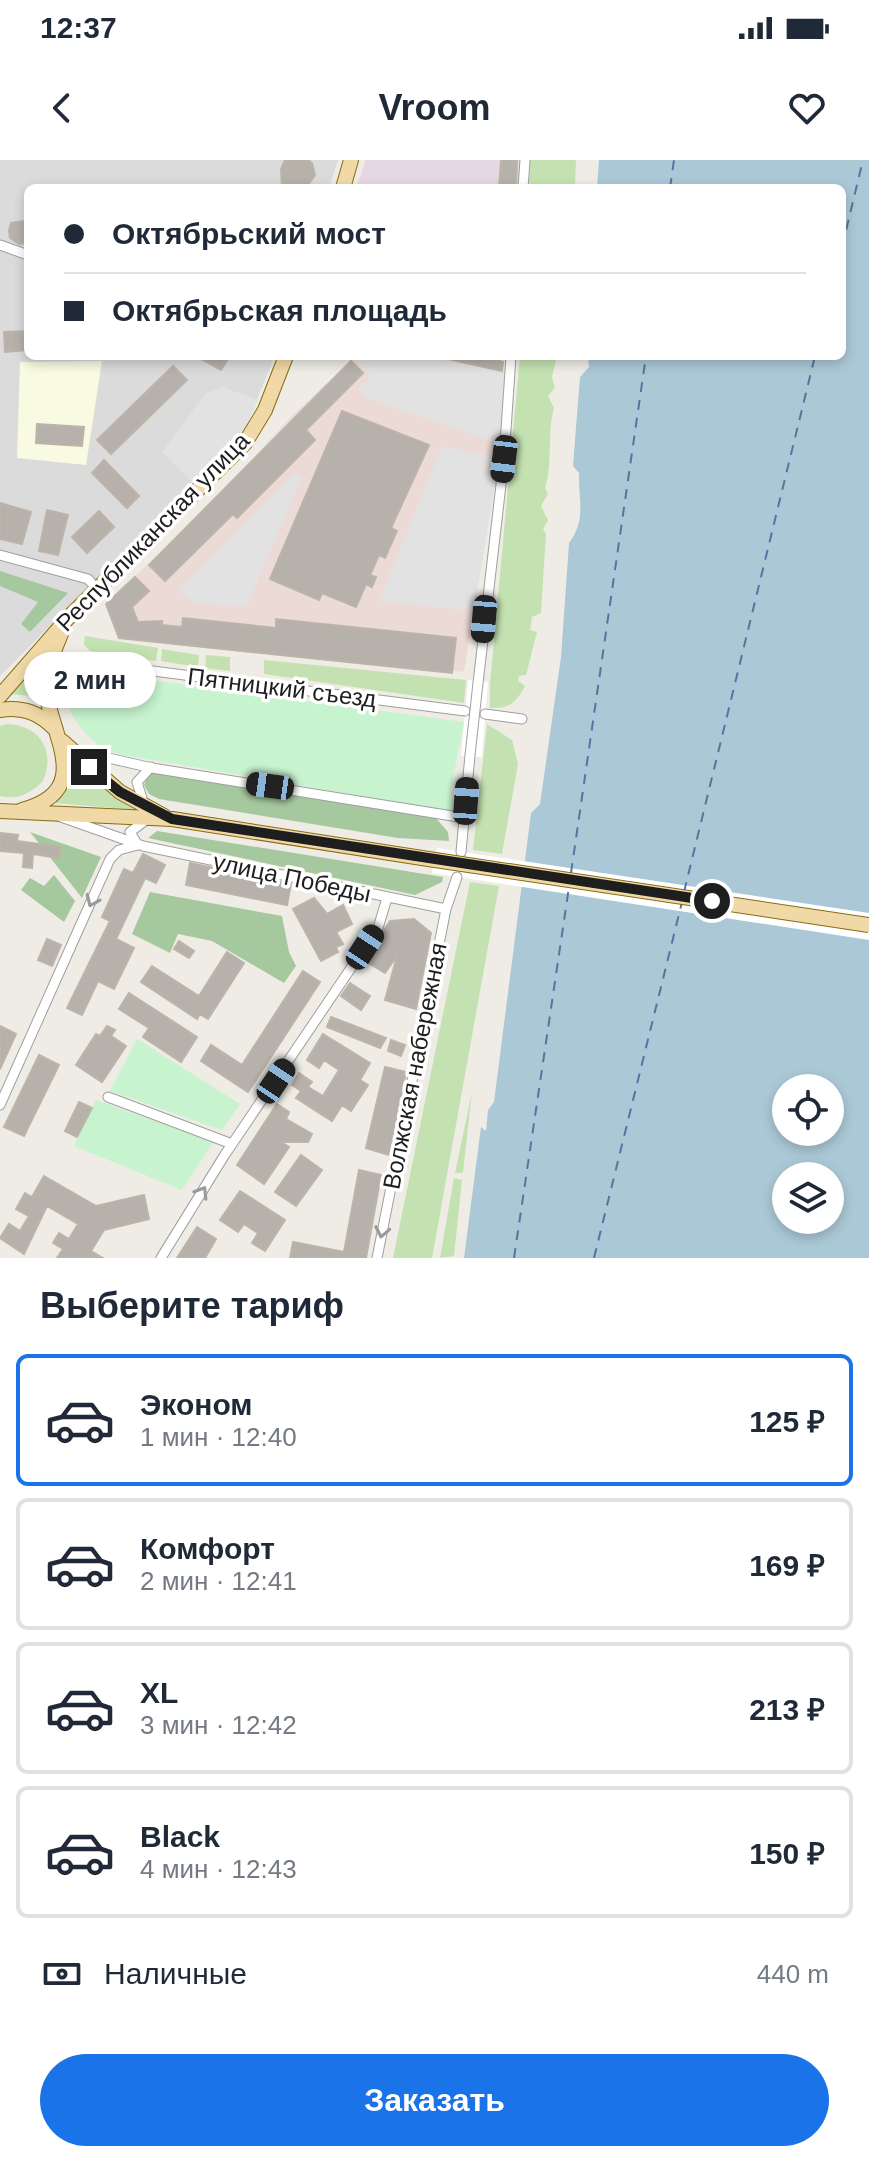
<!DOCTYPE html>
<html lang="ru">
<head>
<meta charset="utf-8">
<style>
	body { margin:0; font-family:Arial,sans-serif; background:#f6f6f7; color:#1f2937; height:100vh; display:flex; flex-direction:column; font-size:30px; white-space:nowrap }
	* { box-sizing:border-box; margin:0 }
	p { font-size:26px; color:#747a83 }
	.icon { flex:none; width:44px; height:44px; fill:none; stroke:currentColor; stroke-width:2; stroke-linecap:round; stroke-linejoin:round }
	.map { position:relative; height:1098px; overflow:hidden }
	.sheet { display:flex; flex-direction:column; background:#fff; flex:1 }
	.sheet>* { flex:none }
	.banner { position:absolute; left:24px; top:24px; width:822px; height:176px; border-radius:12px; box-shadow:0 4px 12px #0003; display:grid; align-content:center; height:176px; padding:0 40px; background:#fff }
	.buttons { position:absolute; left:772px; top:914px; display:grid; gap:16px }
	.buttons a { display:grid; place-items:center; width:72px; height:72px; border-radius:50%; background:#fff; box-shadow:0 4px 12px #0003; font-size:40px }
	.end { position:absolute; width:36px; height:36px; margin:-18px; border:10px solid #1e1e1e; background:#fff; box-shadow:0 0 0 4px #fff }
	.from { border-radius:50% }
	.bubble { position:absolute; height:56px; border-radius:28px; background:#fff; box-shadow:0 4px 12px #0003; font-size:26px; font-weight:600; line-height:56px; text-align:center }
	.car { position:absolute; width:24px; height:48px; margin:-24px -12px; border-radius:10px; box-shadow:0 0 6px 2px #0007; background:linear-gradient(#222 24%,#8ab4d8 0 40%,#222 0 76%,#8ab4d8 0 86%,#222 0) }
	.banner b { display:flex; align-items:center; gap:28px; height:76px; font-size:30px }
	.banner b+b { border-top:2px solid #e0e1e3 }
	.banner i { width:20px; height:20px; background:#1f2937 }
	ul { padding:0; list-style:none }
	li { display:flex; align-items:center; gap:24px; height:132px; margin:0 16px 12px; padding:0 24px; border:4px solid #e0e1e3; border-radius:12px }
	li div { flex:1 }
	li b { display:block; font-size:30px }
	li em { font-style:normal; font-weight:600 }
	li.selected { border-color:#1a73e8 }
	li>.icon { width:72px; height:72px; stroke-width:1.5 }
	h2 { padding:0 40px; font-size:36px; line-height:96px }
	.pay { display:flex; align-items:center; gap:20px; height:88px; padding:0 40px; font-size:30px }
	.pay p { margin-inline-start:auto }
	.primary-button { display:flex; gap:16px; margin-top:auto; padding:16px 40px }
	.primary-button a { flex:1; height:92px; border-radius:48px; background:#1a73e8; color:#fff; font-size:32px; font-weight:600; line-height:92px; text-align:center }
	.status { display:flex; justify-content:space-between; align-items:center; height:56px; padding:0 40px; background:#fff; direction:ltr }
	.status svg { height:22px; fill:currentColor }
	header { display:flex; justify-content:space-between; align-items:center; height:104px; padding:0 40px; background:#fff; font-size:36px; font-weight:600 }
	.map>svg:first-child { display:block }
</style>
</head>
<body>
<div class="status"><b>12:37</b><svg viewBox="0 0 49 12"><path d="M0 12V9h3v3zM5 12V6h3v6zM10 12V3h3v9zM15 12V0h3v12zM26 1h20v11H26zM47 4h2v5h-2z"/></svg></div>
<header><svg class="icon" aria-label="back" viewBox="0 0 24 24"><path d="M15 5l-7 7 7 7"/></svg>Vroom<svg class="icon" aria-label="heart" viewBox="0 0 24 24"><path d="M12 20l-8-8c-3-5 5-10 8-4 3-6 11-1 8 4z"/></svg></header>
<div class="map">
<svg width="869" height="1098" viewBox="0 0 869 1098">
	<rect width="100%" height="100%" fill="#eeece5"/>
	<path fill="#dcdbdb" d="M0 0H338L329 28H28V196H275L244 271 0 516Z"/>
	<path fill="#ecdad6" d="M356 196H432L507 213 499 298 464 512 118 478 106 444 217 338 293 255Z"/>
	<path fill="#e6d8e2" d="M366 0H521L519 28H356Z"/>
	<path fill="#f8fbe1" d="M102 201 86 305 17 298 20 202Z"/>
	<path fill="#c4e2b1" d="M530 0H576L575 28H529Z
		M520 196H557L552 217 555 228 548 236 554 248C547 272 553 303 545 328L548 334 541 346 548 360 543 369 546 374 541 453 532 457 530 470 537 472 526 515 519 516 518 521 525 526C516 543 509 549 490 548V524Z
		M85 476 158 488 156 501 90 491 84 485Z
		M48 489 46 544 31 536 9 534Z
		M162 489 199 495 198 507 161 501Z
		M206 495 230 497V511L205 508Z
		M264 500 466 520 464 543 264 514Z
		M7 564C40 565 56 591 43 621 30 634 18 640 0 636V566Z
		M487 564 512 580 518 604 502 694 473 690Z
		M72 601 138 650 53 643 68 624Z
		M470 722 499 726 432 1098H393Z
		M472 932 463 1013H455Z
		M454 1018 462 1020 454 1096 440 1098Z"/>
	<path fill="#a6c89f" d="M0 411 68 433 30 472 21 464 38 442 0 426Z
		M155 611 435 657 448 672 449 681 398 678 159 639 149 634 144 625 148 615Z
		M157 671 443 717 442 722 415 735 148 678Z
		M30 672 101 697 82 738Z
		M54 715 75 741 64 762 21 730 30 718 44 726Z
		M150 732 282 756 289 792 296 806 284 823 212 781 178 774 170 793 132 774Z"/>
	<path fill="#c7f3cf" d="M68 509 464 562 451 628 455 652 118 594C80 579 75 559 56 525V518Z
		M137 879 240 944 222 970 110 931Z
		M96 940 213 982 182 1030 74 986Z"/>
	<path fill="#e2e2e2" d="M362 196H423L506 213 501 284 367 238 358 230 371 217 355 201Z
		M223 227 258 240 244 271 193 323 162 292 205 234Z
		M442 286 499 298 474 451 379 441Z
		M295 313 301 318 247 446 197 444 179 430Z"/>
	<path fill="#abc8d6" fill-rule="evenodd" d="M599 0H869V1098H464L481 967 486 971 488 950 494 942 531 653 540 644 561 497 569 383C587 359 578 339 579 313L573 306 580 217 589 207 588 196H842V28H597ZM786 928H830V972H786ZM786 1016H830V1060H786Z"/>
	<path fill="#fff" d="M468 520 488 522 482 597 461 596Z
		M437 688 869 753V780L432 713Z"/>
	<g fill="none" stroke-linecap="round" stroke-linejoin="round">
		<path stroke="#5674a2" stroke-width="2" stroke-dasharray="10 8" stroke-linecap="butt" d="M670 28 674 0
			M842 87 863 0
			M571 713 646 196
			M684 732 815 196
			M514 1098 569 727
			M594 1098 682 742"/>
	</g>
	<path fill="#b7b1ab" stroke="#bdb4a9" stroke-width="2" d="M285 0H308L312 3 315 15 306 28H282L281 9Z
		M501 0H517L516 28H499Z
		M24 61 28 63V83L19 84 10 78 9 70 11 63Z
		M28 171V190L5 192 4 172Z
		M196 196H230L221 210Z
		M448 196H485L503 202 502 211 448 199Z
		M351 201 363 213 306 270 315 280 237 358 233 354 165 421 149 405Z
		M173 206 187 220 111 294 97 280Z
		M342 251 429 285 391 368 397 371 385 398 379 395 370 415 376 417 372 427 366 424 356 447 322 433 319 440 270 419Z
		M37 264 84 267 82 286 36 283Z
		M104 300 139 336 127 348 92 313Z
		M0 343 31 352 22 384 0 379Z
		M47 350 68 355 58 395 39 391Z
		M99 351 114 367 87 393 72 377Z
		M135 417 149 431 132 447 138 462 162 461V465L182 467 183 458 276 468V459L456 478 452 513 119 478 106 444Z
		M0 673 18 675 17 681 61 687 59 698 33 694 32 708 23 707 24 693 0 691Z
		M143 694 165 705 156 723 145 718 116 779 134 788 114 829 98 821 82 855 67 848 110 761 102 757 124 709 133 713Z
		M190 703 291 724 287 745 186 725Z
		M314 738 327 754 343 745 352 764 336 772 343 784 336 787 338 792 321 801 293 749Z
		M414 759 431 773 416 849 385 840 397 796 385 813 365 801 390 761Z
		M47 779 61 785 52 806 38 800Z
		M179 781 194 791 189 798 174 789Z
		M227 792 244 803 208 859 200 854 197 859 141 822 152 806 199 836Z
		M303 811 320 822 248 932 201 901 211 885 242 905Z
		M350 823 370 836 361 850 341 836Z
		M129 833 197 877 181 902 143 877 149 868 119 849Z
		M331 857 386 878 380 888 327 867Z
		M0 866 16 874 0 909Z
		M107 866 115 870 111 876 126 886 102 922 76 905 96 874 100 876Z
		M323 874 370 903 360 920 368 925 351 951 342 945 332 961 296 938 301 931 292 925 299 913 312 922 308 927 323 936 339 910 324 900 319 908 307 900Z
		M391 880 405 885 401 896 388 891Z
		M39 895 59 905 24 976 4 967Z
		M385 907 406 912 389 995 366 988Z
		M79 942 92 948 77 977 65 971Z
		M277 944 289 952 286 959 312 974 308 982H281L289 987 264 1024 237 1005Z
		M301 995 322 1010 296 1046 275 1032Z
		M359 1010 381 1015 366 1098H290L293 1082 344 1092Z
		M44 1016 96 1046 144 1035 149 1059 104 1070 91 1091 103 1098H57L63 1089 53 1083 59 1073 69 1079 78 1064 47 1046 24 1094 0 1078 9 1064 20 1071 29 1056 16 1049 25 1033 32 1037Z
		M240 1031 285 1060 265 1091 252 1083 258 1073 244 1064 238 1072 220 1060Z
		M197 1067 216 1079 205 1098H177Z"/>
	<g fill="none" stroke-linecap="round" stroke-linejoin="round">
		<defs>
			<path id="street" d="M523 28 525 0
				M0 85 28 95
				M0 395 88 419 97 429
				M52 498 465 551
				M478 523 504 299 511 196
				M485 554 522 559
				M78 591 152 608 465 658
				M144 645 137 622 151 607
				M61 657 143 686 446 749
				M136 682 130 672 146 660
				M461 692 470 595
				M108 937 232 984
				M0 945 110 699 119 690 138 685
				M161 1098 224 996 378 768 387 738
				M377 1098 446 749 457 717"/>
			<path id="primary" d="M343 28 351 0
				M0 536 68 458 245 283 265 250 286 196
				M0 550C23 546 40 553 56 570
				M62 581 120 632 164 656
				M22 650C95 631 51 576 46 531 44 511 55 490 62 471
				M0 651 172 659 435 700"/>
		</defs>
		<use href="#street" stroke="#9f9f9f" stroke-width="11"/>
		<use href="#primary" stroke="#866c12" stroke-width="16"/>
		<use href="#street" stroke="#fff" stroke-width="9"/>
		<use href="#primary" stroke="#f1d9a7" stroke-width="14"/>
		<defs>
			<path id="street-bridge" d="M470 595 478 523"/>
			<path id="primary-bridge" d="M435 700 869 765"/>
		</defs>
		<use href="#street-bridge" stroke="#9f9f9f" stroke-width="11" stroke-linecap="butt"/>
		<use href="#primary-bridge" stroke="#866c12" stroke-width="16" stroke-linecap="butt"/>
		<use href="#street-bridge" stroke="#fff" stroke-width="9"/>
		<use href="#primary-bridge" stroke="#f1d9a7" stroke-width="14"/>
	</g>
	<defs><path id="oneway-chevron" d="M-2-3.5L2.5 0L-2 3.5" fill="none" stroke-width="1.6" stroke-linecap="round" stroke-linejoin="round" transform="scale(2)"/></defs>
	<g stroke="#9a9a9a">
		<use href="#oneway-chevron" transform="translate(92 741) rotate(114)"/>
		<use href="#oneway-chevron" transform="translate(202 1032) rotate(-58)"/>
		<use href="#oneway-chevron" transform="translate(382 1072) rotate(101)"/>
	</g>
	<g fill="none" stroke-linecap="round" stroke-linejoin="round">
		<path stroke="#1e1e1e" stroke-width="10" d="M89 607 120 632 172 659 712 741"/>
	</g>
	<g text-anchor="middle" stroke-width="7" stroke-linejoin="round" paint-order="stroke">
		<g font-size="24" fill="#1e1e1e" stroke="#fff">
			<text transform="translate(153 372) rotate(-46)" y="8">Республиканская улица</text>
			<text transform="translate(282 528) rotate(7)" y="8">Пятницкий съезд</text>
			<text transform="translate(292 718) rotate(12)" y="8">улица Победы</text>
			<text transform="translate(415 906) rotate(-79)" y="8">Волжская набережная</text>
		</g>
	</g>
</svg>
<div class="buttons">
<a><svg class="icon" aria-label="locate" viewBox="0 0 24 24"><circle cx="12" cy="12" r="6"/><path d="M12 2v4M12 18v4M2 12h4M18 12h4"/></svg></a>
<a><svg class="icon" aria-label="layers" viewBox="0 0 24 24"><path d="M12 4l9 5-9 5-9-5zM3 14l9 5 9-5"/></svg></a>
</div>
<i class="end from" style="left:712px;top:741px"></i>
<i class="end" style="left:89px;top:607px"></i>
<div class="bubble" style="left:24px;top:492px;width:132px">2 мин</div>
<i class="car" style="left:504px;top:299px;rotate:187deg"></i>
<i class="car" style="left:484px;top:459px;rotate:185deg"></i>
<i class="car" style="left:270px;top:626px;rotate:278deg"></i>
<i class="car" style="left:466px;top:641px;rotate:4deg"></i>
<i class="car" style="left:365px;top:787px;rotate:33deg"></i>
<i class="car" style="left:276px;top:921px;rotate:34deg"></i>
<div class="banner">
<b><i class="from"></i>Октябрьский мост</b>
<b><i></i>Октябрьская площадь</b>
</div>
</div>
<section class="sheet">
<h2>Выберите тариф</h2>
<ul>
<li class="selected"><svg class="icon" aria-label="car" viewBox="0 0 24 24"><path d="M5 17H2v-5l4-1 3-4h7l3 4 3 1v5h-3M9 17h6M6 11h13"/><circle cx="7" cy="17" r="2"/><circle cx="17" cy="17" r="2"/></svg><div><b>Эконом</b><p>1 мин · 12:40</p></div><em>125 ₽</em></li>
<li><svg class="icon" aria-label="car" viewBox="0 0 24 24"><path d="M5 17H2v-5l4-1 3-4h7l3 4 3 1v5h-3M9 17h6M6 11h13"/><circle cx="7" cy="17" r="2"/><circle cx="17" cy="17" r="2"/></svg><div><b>Комфорт</b><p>2 мин · 12:41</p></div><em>169 ₽</em></li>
<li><svg class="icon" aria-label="car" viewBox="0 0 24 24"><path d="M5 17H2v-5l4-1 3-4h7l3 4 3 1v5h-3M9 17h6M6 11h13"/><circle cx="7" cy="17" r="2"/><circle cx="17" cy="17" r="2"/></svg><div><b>XL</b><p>3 мин · 12:42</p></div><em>213 ₽</em></li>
<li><svg class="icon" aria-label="car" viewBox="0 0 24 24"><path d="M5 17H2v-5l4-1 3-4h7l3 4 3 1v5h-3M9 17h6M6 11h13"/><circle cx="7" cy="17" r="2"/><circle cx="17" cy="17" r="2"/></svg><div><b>Black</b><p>4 мин · 12:43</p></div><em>150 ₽</em></li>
</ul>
<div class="pay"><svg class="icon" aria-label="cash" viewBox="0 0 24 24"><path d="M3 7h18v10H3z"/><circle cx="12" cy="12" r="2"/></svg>Наличные<p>440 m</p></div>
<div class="primary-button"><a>Заказать</a></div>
</section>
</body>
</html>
